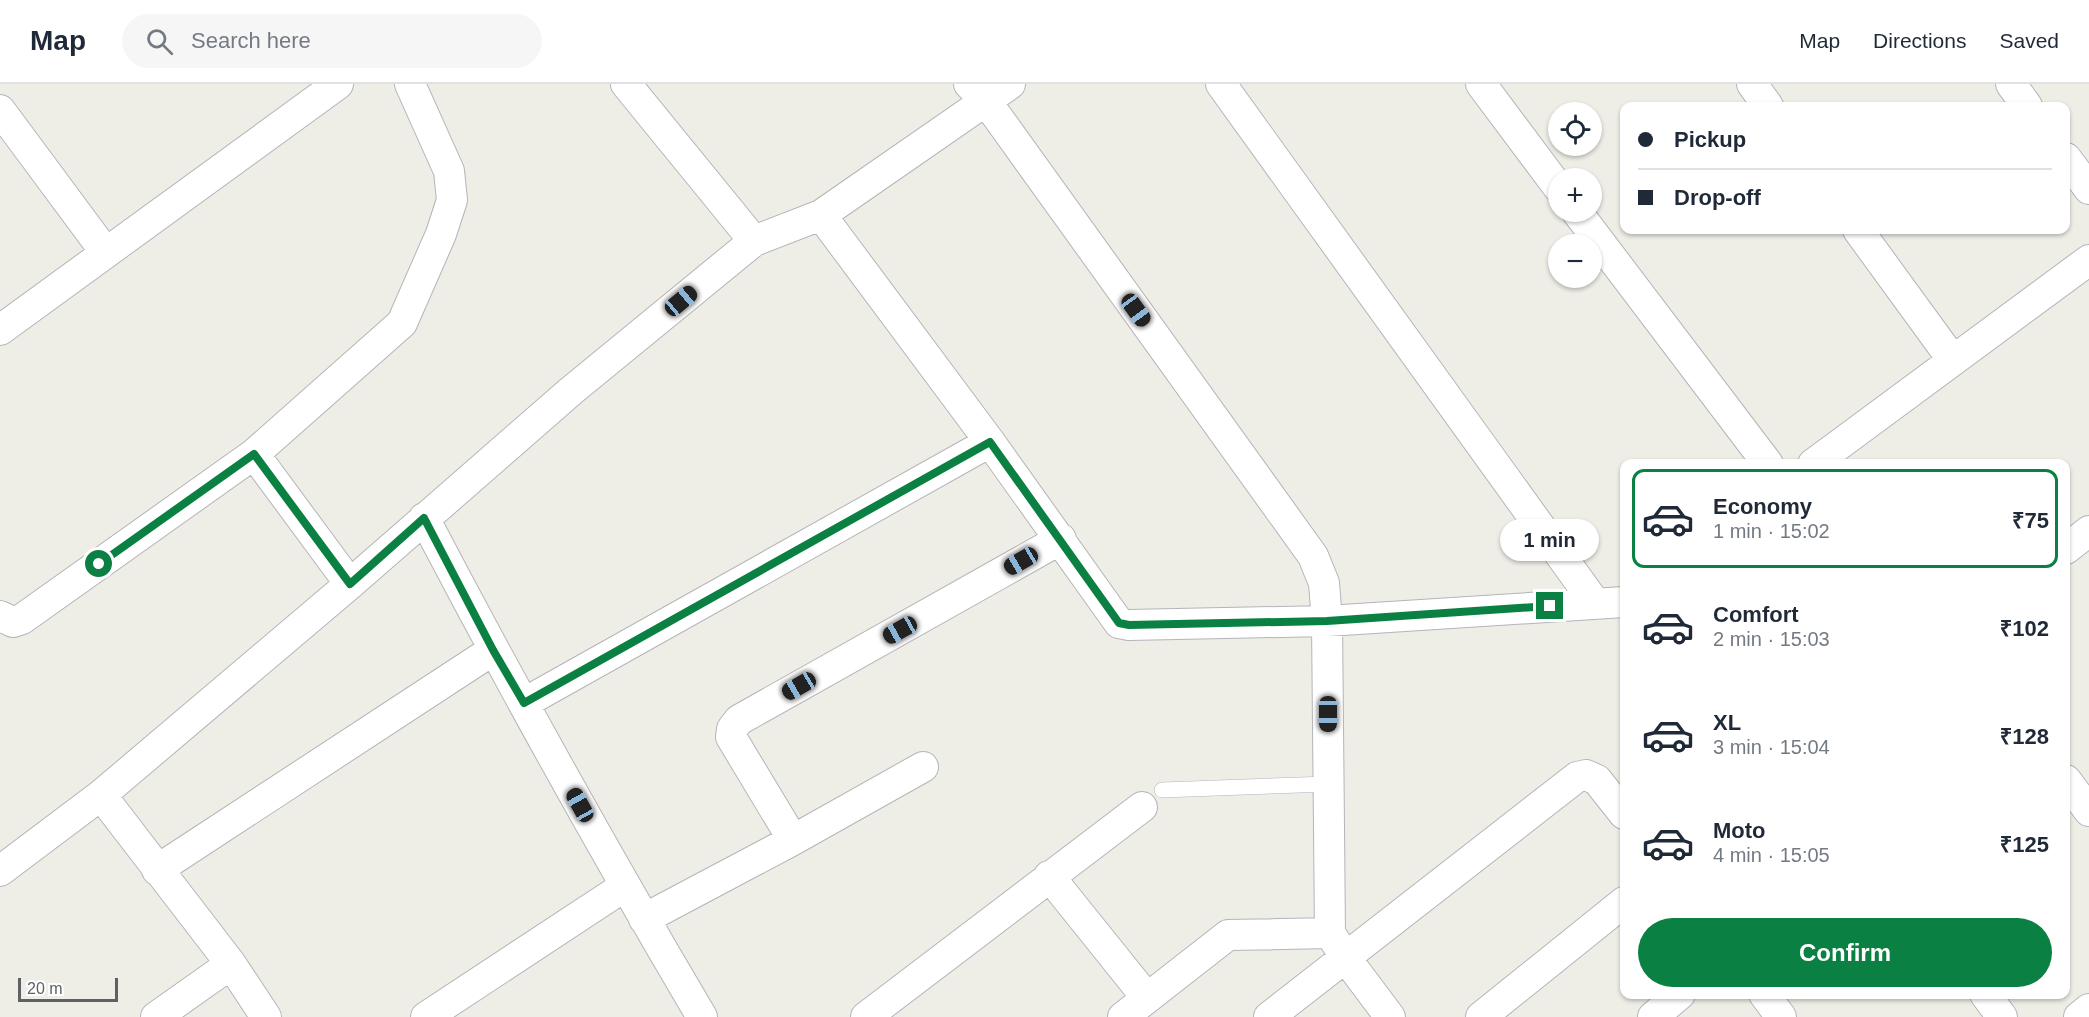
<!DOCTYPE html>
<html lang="en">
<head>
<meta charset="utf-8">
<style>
	body { margin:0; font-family:Helvetica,sans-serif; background:#f6f6f7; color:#1f2937; height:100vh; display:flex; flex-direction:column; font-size:22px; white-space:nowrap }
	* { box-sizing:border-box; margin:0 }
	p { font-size:20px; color:#747a83 }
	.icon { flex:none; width:33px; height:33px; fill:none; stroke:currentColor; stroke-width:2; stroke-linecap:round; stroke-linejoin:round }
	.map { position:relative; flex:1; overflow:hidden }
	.sheet { position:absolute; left:1620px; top:375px; width:450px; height:540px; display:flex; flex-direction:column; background:#fff; border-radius:12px; box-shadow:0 2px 4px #0004 }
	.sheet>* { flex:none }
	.hud { position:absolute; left:1620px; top:18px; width:450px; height:132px; border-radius:12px; box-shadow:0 2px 4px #0004; display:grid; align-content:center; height:132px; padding:0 18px; background:#fff }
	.buttons { position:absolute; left:1548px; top:18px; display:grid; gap:12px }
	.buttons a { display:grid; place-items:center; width:54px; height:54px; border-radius:50%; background:#fff; box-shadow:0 2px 4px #0004; font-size:30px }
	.scale { position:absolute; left:18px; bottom:15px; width:100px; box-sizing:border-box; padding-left:6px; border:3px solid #5e6065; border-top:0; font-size:16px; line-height:21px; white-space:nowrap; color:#5e6065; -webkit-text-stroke:4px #fff; paint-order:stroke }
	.end { position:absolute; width:27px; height:27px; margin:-14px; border:8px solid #0b8043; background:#fff; box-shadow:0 0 0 3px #fff }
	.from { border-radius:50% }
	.bubble { position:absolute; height:42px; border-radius:21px; background:#fff; box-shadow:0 2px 4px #0004; font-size:20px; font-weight:800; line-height:42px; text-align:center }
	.car { position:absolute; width:18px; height:36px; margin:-18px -9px; border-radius:8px; box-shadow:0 0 4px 2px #0007; background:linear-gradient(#222 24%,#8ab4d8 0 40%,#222 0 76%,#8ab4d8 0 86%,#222 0) }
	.hud b { display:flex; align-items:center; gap:21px; height:57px; font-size:22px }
	.hud b+b { border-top:2px solid #e0e1e3 }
	.hud i { width:15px; height:15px; background:#1f2937 }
	ul { padding:10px 0 0; list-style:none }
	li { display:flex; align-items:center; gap:18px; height:99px; margin:0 12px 9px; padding:0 6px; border:3px solid transparent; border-radius:12px }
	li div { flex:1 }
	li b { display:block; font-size:22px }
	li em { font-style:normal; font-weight:800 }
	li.on { border-color:#0b8043 }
	li>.icon { width:54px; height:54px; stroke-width:1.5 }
	.button { display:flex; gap:12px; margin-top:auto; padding:12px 18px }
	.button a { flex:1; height:69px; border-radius:36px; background:#0b8043; color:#fff; font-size:24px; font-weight:800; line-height:69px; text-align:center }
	header { display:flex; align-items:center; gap:36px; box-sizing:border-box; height:84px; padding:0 30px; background:#fff; border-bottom:2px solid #e0e1e3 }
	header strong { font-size:28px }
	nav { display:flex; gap:33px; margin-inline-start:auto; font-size:21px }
	.search { width:420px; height:54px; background:#f6f6f7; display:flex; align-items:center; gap:15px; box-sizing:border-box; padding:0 21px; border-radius:33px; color:#747a83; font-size:22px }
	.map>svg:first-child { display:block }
</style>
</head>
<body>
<header>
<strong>Map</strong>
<div class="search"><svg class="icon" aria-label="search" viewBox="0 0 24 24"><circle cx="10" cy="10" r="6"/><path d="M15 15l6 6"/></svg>Search here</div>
<nav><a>Map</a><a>Directions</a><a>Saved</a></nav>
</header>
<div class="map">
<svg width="2089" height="933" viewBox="0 0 2089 933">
	<rect width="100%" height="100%" fill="#eeede6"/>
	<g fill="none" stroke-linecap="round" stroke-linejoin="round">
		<defs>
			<path id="service" d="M1162 706 1329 700"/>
			<path id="minor" d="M626 0 754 157
				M969 0 986 17 1313 472 1324 499 1327 537 1330 849 1345 873 1390 933
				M1221 0 1595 519
				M1481 0 1558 103
				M1752 0 1768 22
				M2011 0 2027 22
				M0 26 106 169
				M2066 74 2089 105
				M1577 128 1768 380
				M821 131 990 358 1119 539 1129 541 1327 537 1624 518
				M1858 146 1952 275
				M0 246 338 0
				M254 370 350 500
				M1813 380 2089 176
				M424 434C512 602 605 769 702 933
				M2066 465 2089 447
				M0 532 13 538 22 535 254 370 402 239 441 150 452 116 449 87 410 0
				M524 619 990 358
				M2066 696 2089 727
				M101 711 231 880 266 933
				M793 756 731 653 732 645 739 636 1061 455
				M157 786 493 566
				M0 787 101 711 350 500 571 307 754 157 821 131 1010 0
				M1049 792 1147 914
				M644 835 793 756 923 683
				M1764 910 1781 933
				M1985 910 2002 933
				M156 933 231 880
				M426 933 625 802
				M866 933 1142 723
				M1123 933 1228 851 1330 849
				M1269 933 1577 693 1586 691 1597 696 1624 730
				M1481 933 1624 818
				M1653 933 1680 910
				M2079 933 2089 925"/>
		</defs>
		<use href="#service" stroke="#b3b5b9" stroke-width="16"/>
		<use href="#minor" stroke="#b3b5b9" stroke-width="32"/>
		<use href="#service" stroke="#fff" stroke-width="15"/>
		<use href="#minor" stroke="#fff" stroke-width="30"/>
	</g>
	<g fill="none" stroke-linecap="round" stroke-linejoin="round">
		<path stroke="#0b8043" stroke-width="8" d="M99 480 254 370 350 500 424 434 493 566 524 619 990 358 1119 539 1129 541 1327 537 1550 522"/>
	</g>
</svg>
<div class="buttons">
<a><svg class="icon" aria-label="locate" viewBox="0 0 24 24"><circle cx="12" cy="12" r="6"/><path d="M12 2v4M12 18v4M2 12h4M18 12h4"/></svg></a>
<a>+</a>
<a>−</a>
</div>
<div class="scale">20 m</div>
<i class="end from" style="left:99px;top:480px"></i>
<i class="end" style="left:1550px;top:522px"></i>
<div class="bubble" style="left:1500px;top:435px;width:99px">1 min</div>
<i class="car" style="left:681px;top:217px;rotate:50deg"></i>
<i class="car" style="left:1136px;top:226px;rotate:144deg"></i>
<i class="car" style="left:1021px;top:477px;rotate:240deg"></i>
<i class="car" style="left:900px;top:546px;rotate:241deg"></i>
<i class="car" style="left:799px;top:602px;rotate:240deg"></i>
<i class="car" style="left:1328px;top:630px;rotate:180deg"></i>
<i class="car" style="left:580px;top:721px;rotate:331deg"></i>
<div class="hud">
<b><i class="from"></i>Pickup</b>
<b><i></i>Drop-off</b>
</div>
<section class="sheet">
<ul>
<li class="on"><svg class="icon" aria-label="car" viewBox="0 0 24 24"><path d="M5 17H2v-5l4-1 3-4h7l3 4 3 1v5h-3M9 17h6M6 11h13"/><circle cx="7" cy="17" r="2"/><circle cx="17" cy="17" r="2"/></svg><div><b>Economy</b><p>1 min · 15:02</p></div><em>₹75</em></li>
<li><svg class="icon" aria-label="car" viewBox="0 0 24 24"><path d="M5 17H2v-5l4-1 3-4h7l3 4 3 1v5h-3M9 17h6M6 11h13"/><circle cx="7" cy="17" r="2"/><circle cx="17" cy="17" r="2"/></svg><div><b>Comfort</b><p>2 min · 15:03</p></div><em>₹102</em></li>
<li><svg class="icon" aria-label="car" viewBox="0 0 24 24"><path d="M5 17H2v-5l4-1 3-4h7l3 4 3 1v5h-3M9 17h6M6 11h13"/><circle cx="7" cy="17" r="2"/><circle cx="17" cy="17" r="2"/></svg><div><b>XL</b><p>3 min · 15:04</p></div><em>₹128</em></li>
<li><svg class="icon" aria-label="car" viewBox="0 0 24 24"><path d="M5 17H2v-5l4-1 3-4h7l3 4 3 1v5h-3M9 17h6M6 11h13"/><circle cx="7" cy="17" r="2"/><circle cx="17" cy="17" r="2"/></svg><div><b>Moto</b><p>4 min · 15:05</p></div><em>₹125</em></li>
</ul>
<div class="button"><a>Confirm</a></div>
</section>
</div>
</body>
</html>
